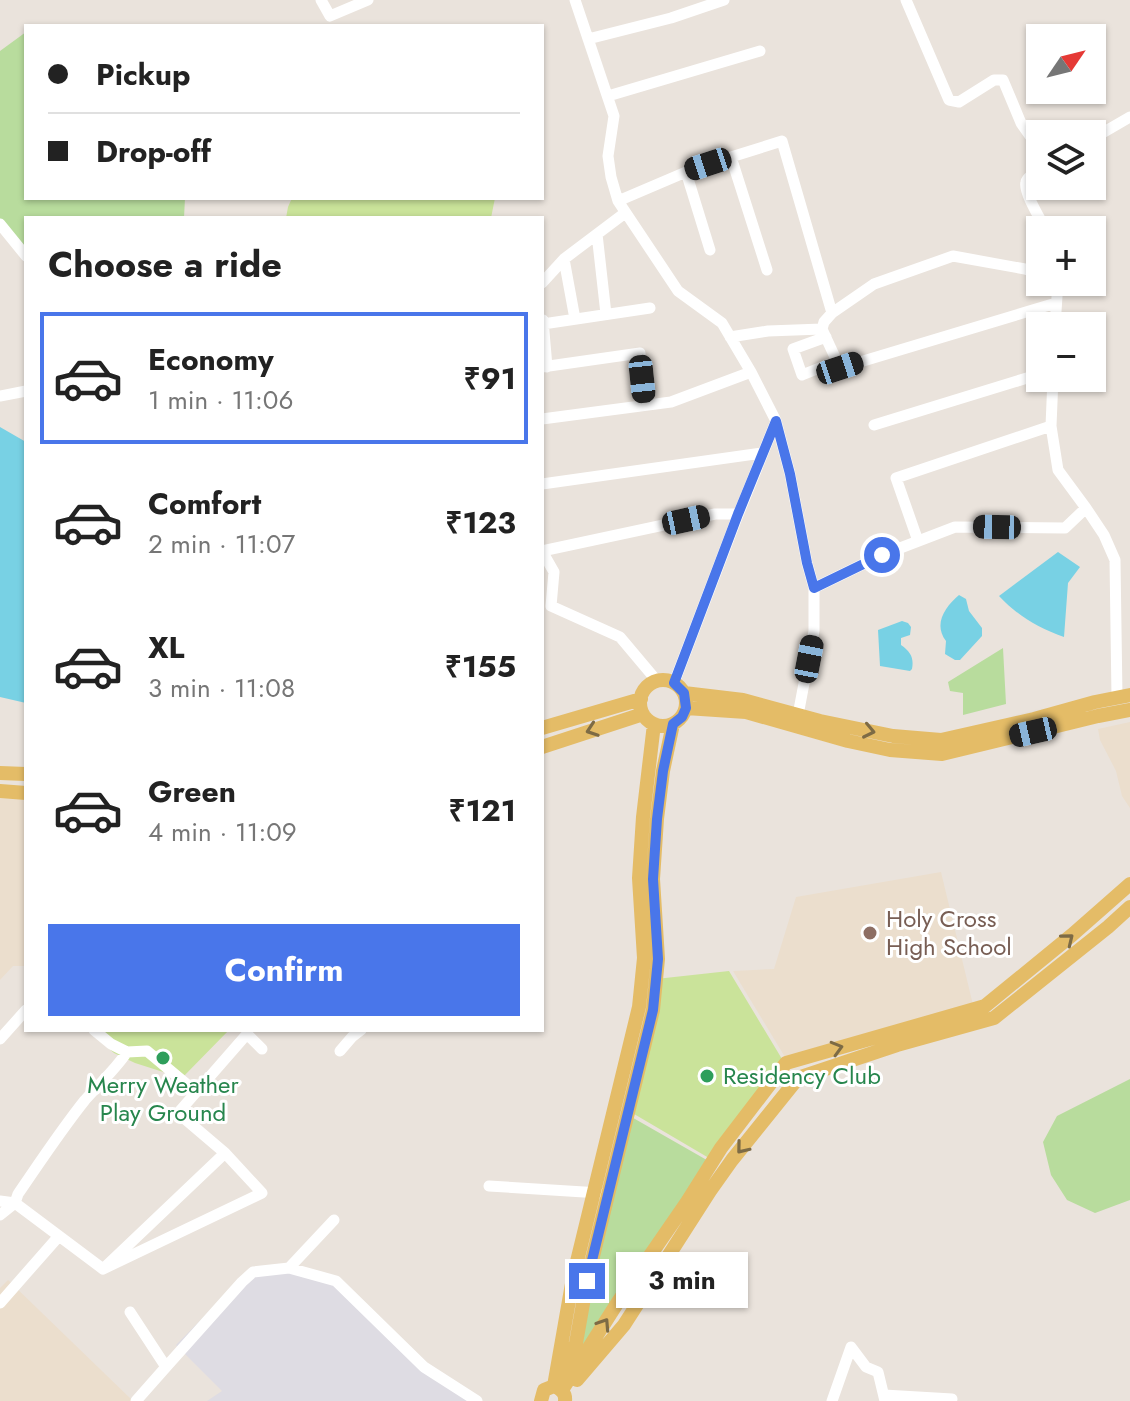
<!DOCTYPE html>
<html lang="en">
<head>
<meta charset="utf-8">
<style>
	body { margin:0; font-family:Jost,sans-serif; background:#f6f6f6; color:#222; height:100vh; display:flex; flex-direction:column; font-size:30px; white-space:nowrap }
	* { box-sizing:border-box; margin:0 }
	p { font-size:26px; color:#767676 }
	.icon { flex:none; width:44px; height:44px; fill:none; stroke:currentColor; stroke-width:2; stroke-linecap:round; stroke-linejoin:round }
	.map { position:relative; flex:1; overflow:hidden }
	.drawer { position:absolute; left:24px; top:216px; width:520px; height:816px; display:flex; flex-direction:column; background:#fff; border-radius:0px; box-shadow:0 2px 6px #0004 }
	.drawer>* { flex:none }
	.top-card { position:absolute; left:24px; top:24px; width:520px; height:176px; border-radius:0px; box-shadow:0 2px 6px #0004; display:grid; align-content:center; height:176px; padding:0 24px; background:#fff }
	.needle { width:52px; rotate:55deg }
	.tools { position:absolute; left:1026px; top:24px; display:grid; gap:16px }
	.tools a { display:grid; place-items:center; width:80px; height:80px; border-radius:0px; background:#fff; box-shadow:0 2px 6px #0004; font-size:40px }
	.end { position:absolute; width:36px; height:36px; margin:-18px; border:10px solid #4976ea; background:#fff; box-shadow:0 0 0 4px #fff }
	.from { border-radius:50% }
	.bubble { position:absolute; height:56px; border-radius:0px; background:#fff; box-shadow:0 2px 6px #0004; font-size:26px; font-weight:700; line-height:56px; text-align:center }
	.car { position:absolute; width:24px; height:48px; margin:-24px -12px; border-radius:10px; box-shadow:0 0 6px 2px #0007; background:linear-gradient(#222 24%,#8ab4d8 0 40%,#222 0 76%,#8ab4d8 0 86%,#222 0) }
	.top-card b { display:flex; align-items:center; gap:28px; height:76px; font-size:30px }
	.top-card b+b { border-top:2px solid #e0e0e0 }
	.top-card i { width:20px; height:20px; background:#222 }
	ul { padding:0; list-style:none }
	li { display:flex; align-items:center; gap:24px; height:132px; margin:0 16px 12px; padding:0 8px; border:4px solid transparent; border-radius:0px }
	li div { flex:1 }
	li b { display:block; font-size:30px }
	li em { font-style:normal; font-weight:700 }
	li.current { border-color:#4976ea }
	li>.icon { width:72px; height:72px; stroke-width:1.5 }
	h2 { padding:0 24px; font-size:36px; line-height:96px }
	.action { display:flex; gap:16px; margin-top:auto; padding:16px 24px }
	.action a { flex:1; height:92px; border-radius:0px; background:#4976ea; color:#fff; font-size:32px; font-weight:700; line-height:92px; text-align:center }
	.map>svg:first-child { display:block }
</style>
</head>
<body>
<div class="map">
<svg width="1130" height="1401" viewBox="0 0 1130 1401">
	<rect width="100%" height="100%" fill="#eae3dc"/>
	<path fill="#dedce3" d="M254 1268 335 1277 419 1359 482 1401H207L222 1391 176 1345 244 1276Z"/>
	<path fill="#ebdecd" d="M1130 722V808L1122 796 1116 771 1100 740 1098 729Z
		M0 788 26 792V966H13L0 980Z
		M941 872 974 1009 788 1062 733 971 774 969 796 897Z
		M8 1280 133 1401H0V1288Z"/>
	<path fill="#b8dc9d" d="M26 32V198H185L184 218H26V250L0 219V51Z
		M1003 648 1006 704 963 715V693L950 691 948 682Z
		M1130 1079V1200L1095 1213 1067 1200 1051 1175 1043 1142 1057 1116Z
		M628 1115 712 1163 562 1390Z"/>
	<path fill="#cae39a" d="M292 198H495L491 218H286L288 207Z
		M729 971 785 1064 714 1161 629 1111 656 979Z
		M87 1030H229L182 1078 135 1063 114 1053Z"/>
	<path fill="#78d1e4" d="M0 427 26 442V703L0 697Z
		M1058 552 1080 567 1068 583 1064 637C1038 628 1018 616 999 596Z
		M959 595 966 599 969 611 982 628V636L960 660H955L945 654 946 641C933 624 945 607 959 595Z
		M902 621 908 623 911 627 910 635 901 638V645C911 652 914 658 912 669L910 671 880 666 878 630Z"/>
	<g fill="none" stroke-linecap="round" stroke-linejoin="round">
		<path stroke="#fff" stroke-width="11" d="M321 0 330 16 368 0
			M575 0 614 116 608 156 611 177 618 201 678 291 722 323 751 372 776 421 736 520 674 683
			M906 0 949 100 959 102 994 80H1003L1021 123 1040 150
			M588 39 671 18 724 0
			M608 96 760 51
			M1092 139 1130 117
			M1040 170C1035 173 1027 177 1026 182 1023 192 1041 220 1046 230
			M686 172 710 250
			M618 201 686 172 731 157
			M0 224 26 256
			M597 234 606 314
			M564 259 575 319
			M767 270 731 157 782 141 832 313 824 322 822 329 840 368 1056 303
			M542 283 564 259 625 213
			M832 313 874 284 953 256 1025 269 1040 274
			M543 320 547 367
			M543 324 650 308
			M1055 326 1058 282
			M730 337 768 331 822 329
			M826 337 793 349 802 375 837 361
			M542 367 640 353 645 405
			M0 396 26 391
			M542 419 671 402 751 372
			M776 421 790 474 807 563 814 588V631L798 715
			M874 425 1040 374
			M1051 426 1058 470 1086 508 1104 535 1115 560 1117 697
			M542 484 762 453
			M918 541 896 478 1051 426 1053 378
			M542 551 715 514H738
			M542 551 554 572 551 606 620 637 657 681
			M814 588 882 555 955 527 1065 528 1086 508
			M0 1039 26 1010
			M340 1051 352 1037 361 1030
			M127 1052 147 1051 196 1092
			M489 1186 600 1193
			M0 1201 15 1203 103 1269 225 1153
			M0 1215 15 1203 18 1194C40 1162 61 1130 85 1100 99 1084 115 1070 127 1052L111 1044 94 1030
			M289 1268 334 1220
			M103 1269 262 1193 225 1153 178 1113 247 1034 262 1049
			M0 1303 59 1236
			M130 1312 166 1367 242 1282 253 1272 289 1268 336 1281 424 1367 477 1401
			M884 1395 952 1399
			M136 1401 166 1367
			M832 1401 851 1347 866 1367 878 1372 885 1401"/>
		<path stroke="#e4bc67" stroke-width="14" d="M640 703a23 23 0 1 1 46 0a23 23 0 1 1-46 0Z
			M684 693 743 700 820 721 893 736 941 740 1034 719 1095 702 1130 695
			M686 708 746 712 848 741 890 750 942 754 1098 716 1130 710
			M542 728 641 699
			M542 747 643 714
			M0 773 26 774
			M0 791 26 793
			M565 1375 576 1343 587 1281 653 1010 658 959 653 879 657 819 663 771 673 724
			M577 1380 624 1325 710 1191 732 1160 798 1078 897 1045 994 1018 1108 927 1130 907
			M554 1386 573 1278 639 1007 644 958 639 878 643 817 654 724
			M562 1390 618 1302 687 1202 721 1148 786 1063 985 1006 1072 935 1130 884
			M541 1401 544 1390 554 1386C561 1389 566 1393 565 1401"/>
	</g>
	<defs><path id="oneway-chevron" d="M-2-3.5L2.5 0L-2 3.5" fill="none" stroke-width="1.6" stroke-linecap="round" stroke-linejoin="round" transform="scale(2)"/></defs>
	<g stroke="#7d6b45">
		<use href="#oneway-chevron" transform="translate(592 730) rotate(161)"/>
		<use href="#oneway-chevron" transform="translate(869 731) rotate(12)"/>
		<use href="#oneway-chevron" transform="translate(1068 939) rotate(-39)"/>
		<use href="#oneway-chevron" transform="translate(837 1048) rotate(-16)"/>
		<use href="#oneway-chevron" transform="translate(742 1148) rotate(129)"/>
		<use href="#oneway-chevron" transform="translate(604 1324) rotate(-57)"/>
	</g>
	<g fill="none" stroke-linecap="round" stroke-linejoin="round">
		<path stroke="#4976ea" stroke-width="10" d="M587 1281 653 1010 658 959 653 879 657 819 663 771 673 724 682 717 686 708 684 693 674 683 738 514 776 421 790 474 807 563 814 588 882 555"/>
	</g>
	<circle fill="#8d6e63" stroke="#fff" stroke-width="3" cx="870" cy="933" r="8"/>
	<g fill="#2e9e5b" stroke="#fff" stroke-width="3">
		<circle cx="163" cy="1058" r="8"/>
		<circle cx="707" cy="1076" r="8"/>
	</g>
	<g text-anchor="middle" stroke-width="6" stroke-linejoin="round" paint-order="stroke">
		<g font-size="24" fill="#785e54" stroke="#fff" text-anchor="start">
			<text x="886" y="927">Holy Cross<tspan x="886" dy="28">High School</tspan></text>
		</g>
		<g font-size="24" fill="#27864d" stroke="#fff" text-anchor="start">
			<text x="723" y="1084">Residency Club</text>
			<text x="163" y="1093" text-anchor="middle">Merry Weather<tspan x="163" dy="28">Play Ground</tspan></text>
		</g>
	</g>
</svg>
<div class="tools">
<a><svg class="needle" viewBox="-14 -14 28 28"><path d="M0-13l5 13h-10z" fill="#e53935"/><path d="M0 13l5-13h-10z" fill="#767676"/></svg></a>
<a><svg class="icon" aria-label="layers" viewBox="0 0 24 24"><path d="M12 4l9 5-9 5-9-5zM3 14l9 5 9-5"/></svg></a>
<a>+</a>
<a>−</a>
</div>
<i class="end from" style="left:882px;top:555px"></i>
<i class="end" style="left:587px;top:1281px"></i>
<div class="bubble" style="left:616px;top:1252px;width:132px">3 min</div>
<i class="car" style="left:708px;top:164px;rotate:252deg"></i>
<i class="car" style="left:840px;top:368px;rotate:72deg"></i>
<i class="car" style="left:642px;top:379px;rotate:174deg"></i>
<i class="car" style="left:686px;top:520px;rotate:78deg"></i>
<i class="car" style="left:997px;top:527px;rotate:271deg"></i>
<i class="car" style="left:809px;top:659px;rotate:11deg"></i>
<i class="car" style="left:1033px;top:732px;rotate:257deg"></i>
<div class="top-card">
<b><i class="from"></i>Pickup</b>
<b><i></i>Drop-off</b>
</div>
<section class="drawer">
<h2>Choose a ride</h2>
<ul>
<li class="current"><svg class="icon" aria-label="car" viewBox="0 0 24 24"><path d="M5 17H2v-5l4-1 3-4h7l3 4 3 1v5h-3M9 17h6M6 11h13"/><circle cx="7" cy="17" r="2"/><circle cx="17" cy="17" r="2"/></svg><div><b>Economy</b><p>1 min · 11:06</p></div><em>₹91</em></li>
<li><svg class="icon" aria-label="car" viewBox="0 0 24 24"><path d="M5 17H2v-5l4-1 3-4h7l3 4 3 1v5h-3M9 17h6M6 11h13"/><circle cx="7" cy="17" r="2"/><circle cx="17" cy="17" r="2"/></svg><div><b>Comfort</b><p>2 min · 11:07</p></div><em>₹123</em></li>
<li><svg class="icon" aria-label="car" viewBox="0 0 24 24"><path d="M5 17H2v-5l4-1 3-4h7l3 4 3 1v5h-3M9 17h6M6 11h13"/><circle cx="7" cy="17" r="2"/><circle cx="17" cy="17" r="2"/></svg><div><b>XL</b><p>3 min · 11:08</p></div><em>₹155</em></li>
<li><svg class="icon" aria-label="car" viewBox="0 0 24 24"><path d="M5 17H2v-5l4-1 3-4h7l3 4 3 1v5h-3M9 17h6M6 11h13"/><circle cx="7" cy="17" r="2"/><circle cx="17" cy="17" r="2"/></svg><div><b>Green</b><p>4 min · 11:09</p></div><em>₹121</em></li>
</ul>
<div class="action"><a>Confirm</a></div>
</section>
</div>
</body>
</html>
